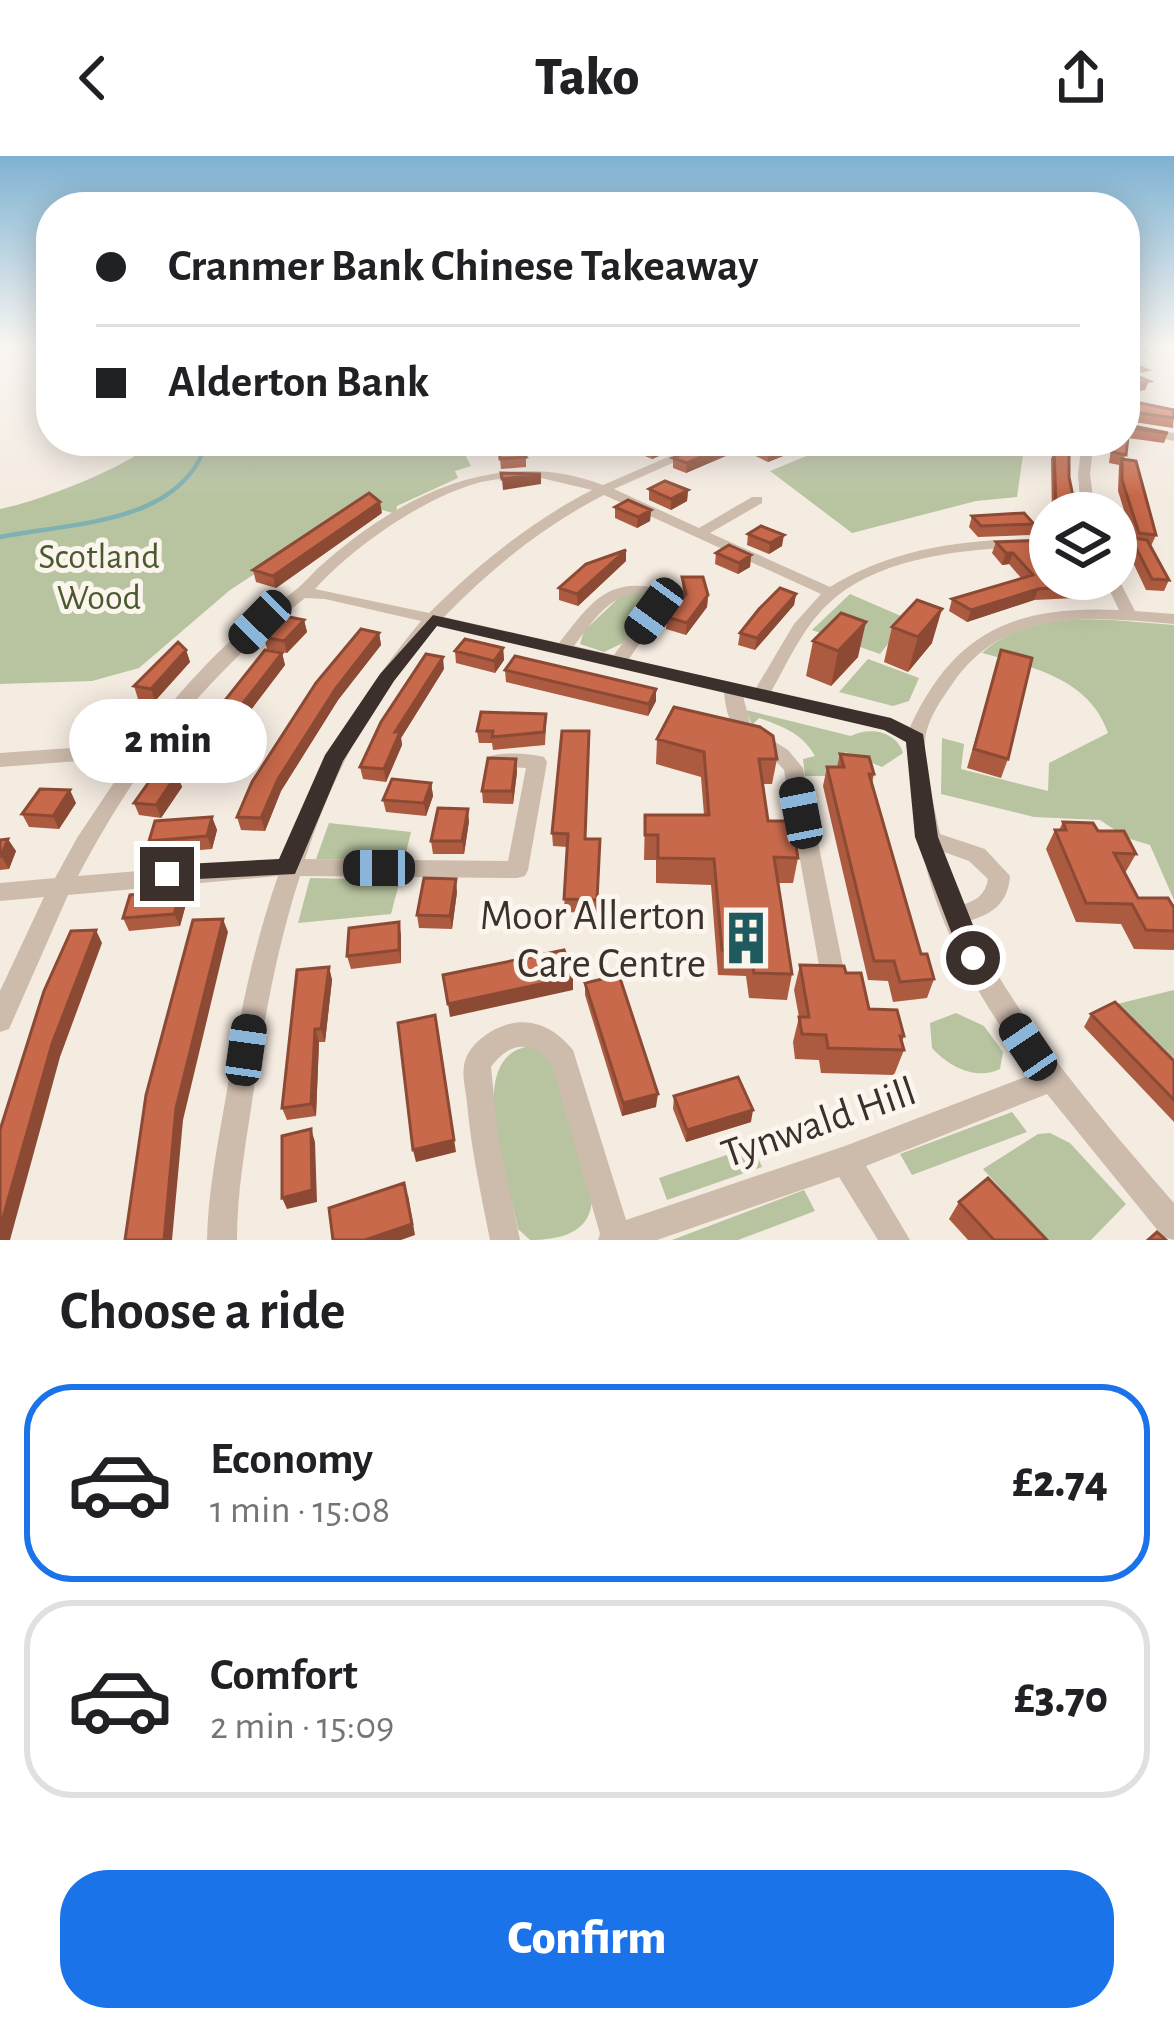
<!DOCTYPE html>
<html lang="en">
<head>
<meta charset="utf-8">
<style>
	body { margin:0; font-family:"Alegreya Sans",sans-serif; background:#f2f2f2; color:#202124; height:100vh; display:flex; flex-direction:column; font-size:45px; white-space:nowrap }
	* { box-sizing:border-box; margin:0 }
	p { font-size:39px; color:#757577 }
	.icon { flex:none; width:66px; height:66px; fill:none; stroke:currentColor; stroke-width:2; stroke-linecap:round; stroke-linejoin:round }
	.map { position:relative; height:1084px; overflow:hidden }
	.drawer { display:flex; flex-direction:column; background:#fff; flex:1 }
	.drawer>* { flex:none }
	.top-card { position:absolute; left:36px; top:36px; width:1104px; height:264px; border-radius:48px; box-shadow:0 6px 30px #0003; display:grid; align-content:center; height:264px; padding:0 60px; background:#fff }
	.fabs { position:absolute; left:1029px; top:336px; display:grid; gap:24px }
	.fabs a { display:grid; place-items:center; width:108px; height:108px; border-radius:50%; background:#fff; box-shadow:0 6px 30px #0003; font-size:60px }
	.end { position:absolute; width:54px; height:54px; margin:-27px; border:15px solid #3b302b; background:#fff; box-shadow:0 0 0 6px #fff }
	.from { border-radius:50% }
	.bubble { position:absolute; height:84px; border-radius:42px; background:#fff; box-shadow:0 6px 30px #0003; font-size:39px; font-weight:800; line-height:84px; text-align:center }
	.car { position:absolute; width:36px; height:72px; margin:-36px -18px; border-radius:15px; box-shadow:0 0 9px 3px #0007; background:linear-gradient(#222 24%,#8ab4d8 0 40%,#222 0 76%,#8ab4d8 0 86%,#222 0) }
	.top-card b { display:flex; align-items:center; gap:42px; height:114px; font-size:45px }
	.top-card b+b { border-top:3px solid #e0e0e0 }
	.top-card i { width:30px; height:30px; background:#202124 }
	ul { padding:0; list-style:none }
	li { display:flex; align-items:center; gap:36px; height:198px; margin:0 24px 18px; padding:0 36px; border:6px solid #e0e0e0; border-radius:48px }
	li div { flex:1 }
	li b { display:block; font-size:45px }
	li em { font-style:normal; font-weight:800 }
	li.selected { border-color:#1a73e8 }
	li>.icon { width:108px; height:108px; stroke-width:1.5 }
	h2 { padding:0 60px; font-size:54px; line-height:144px }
	.cta { display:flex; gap:24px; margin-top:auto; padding:24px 60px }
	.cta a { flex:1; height:138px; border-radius:48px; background:#1a73e8; color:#fff; font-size:48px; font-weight:800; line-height:138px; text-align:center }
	header { display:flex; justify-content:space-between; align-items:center; height:156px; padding:0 60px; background:#fff; font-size:54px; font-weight:800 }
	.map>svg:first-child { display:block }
</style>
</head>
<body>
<header><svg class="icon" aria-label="back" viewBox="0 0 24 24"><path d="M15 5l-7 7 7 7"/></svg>Tako<svg class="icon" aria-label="share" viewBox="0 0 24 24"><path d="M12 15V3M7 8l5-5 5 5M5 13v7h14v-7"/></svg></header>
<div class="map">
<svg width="1174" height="1084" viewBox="0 0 1174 1084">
	<rect width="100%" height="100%" fill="#f4ebe1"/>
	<path fill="#b8c4a0" d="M156 285H476L461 291 471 310 455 315 458 322 397 350 396 358 362 348 230 434 139 512 92 525 0 528V353C38 346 128 311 156 285Z
		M843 285 902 296 936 290 933 285H1025L1017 341 976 345 852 377 770 315Z
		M626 435 646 437 652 448 623 487 604 496 580 488 584 475Z
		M850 438 908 463 880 498 812 474Z
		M1112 464 1174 469V744L1150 689 1127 682 1100 664 1034 661 941 638 942 582 964 588 961 613 1048 635 1049 607 1108 577C1090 523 1033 511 982 497 1019 464 1066 462 1112 464Z
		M868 503 919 522 909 545 893 550 839 536Z
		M746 554 851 580C870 570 897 576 903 597L882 611 845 596 847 611 832 620H805L803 603 815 600C802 577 783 571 759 562L752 569Z
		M329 667 411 676 404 705 316 703Z
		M310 722 400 724 391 758 298 767Z
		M1174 834V908L1117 848Z
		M956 857 984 870 1003 896 1000 913C976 925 948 910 932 892L930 867Z
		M533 890 550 900 592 1041C592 1077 560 1084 530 1084L518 1073C509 1027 460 895 533 890Z
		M1012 956 1027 976 912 1019 900 998Z
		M1050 977 1070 987 1126 1048 1091 1084H1047L983 1013 1038 978Z
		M753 990 762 1011 667 1044 659 1022Z
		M804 1034 815 1055 738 1084H672Z"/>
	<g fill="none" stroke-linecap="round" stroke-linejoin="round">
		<path stroke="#7fb0b2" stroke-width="3" d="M203 297 208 285"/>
		<path stroke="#7fb0b2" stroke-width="4.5" d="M0 381C69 367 174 369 204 294"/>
		<path fill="#cdbbac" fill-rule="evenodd" d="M1125 268 1174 277V285L1125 274Z
			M705 285H722L614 333 699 372 752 341H762V347L710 377 830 431C895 390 975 382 1050 383V391C980 391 880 397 827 449 802 473 788 506 771 536L891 563 910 571C954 475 1016 449 1119 454L1104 423H1116L1117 420 1135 455 1174 458V468C1093 461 1005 451 953 527 941 544 926 565 925 586 924 616 934 648 940 678L985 693 1010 720C1008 747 993 758 968 765 1021 871 1097 958 1174 1047V1084L1163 1081 1047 938 866 1010 910 1084H878L839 1021 657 1084H598L600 1078 552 909C532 883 509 886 491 911L498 981 520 1084H490C481 1038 471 993 467 947 466 936 462 921 464 910 467 889 490 873 509 868 535 861 558 875 573 894L626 1064 845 990 1033 918C984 849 935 771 921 687L915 681 919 675 906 586 885 574 743 540 751 571 788 594 803 612 844 815 841 822 832 825 823 822 820 815 784 614C753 579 729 591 724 536L436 469C376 533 332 620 305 703L508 705 526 612 490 610 487 605 490 600C506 596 528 597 544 601L547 606 528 714 525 720 517 722 300 720C276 794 263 869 252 946 245 992 237 1037 237 1084H207C208 1037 217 992 225 946 238 869 252 794 278 720L68 739 9 873 0 876V835L44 741 0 745V727L55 722 77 682 131 601 0 611V597L141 587C171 545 207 504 246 471 263 458 281 446 298 432 305 426 311 419 317 413 397 341 496 289 603 329ZM537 321 592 334C530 366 479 408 429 457L315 433C354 390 424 341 481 326 499 322 518 321 537 321ZM604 339 821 438 794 468 756 532 629 503 667 447 656 432C605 421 588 451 559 487L444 461C492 412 543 370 604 339ZM636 437 646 439 651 447 614 499 574 490C591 468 606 442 636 437ZM305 442 325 443 421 465C362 536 314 616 284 703L78 720C137 608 204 521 305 442ZM944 696 969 705 988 723C986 738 976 745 962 749Z
			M1082 285H1094L1090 318 1095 357H1081L1078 318Z"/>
	</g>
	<path fill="#ac5a40" d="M1125 189H1155L1146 196Z
		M1125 248 1174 254 1173 272 1127 265 1128 269 1168 277 1164 287 1128 282 1124 304 1156 379 1151 390 1169 424 1164 435 1146 434 1127 394 1131 382 1133 383 1118 335 1119 309 1109 307 1112 285H1125Z
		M634 285H694L652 303 633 295Z
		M754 285H812L811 289 768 306 749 297 750 287Z
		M1057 285H1071L1069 321 1075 357H1052L1051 303Z
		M499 293 526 301V311L501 313Z
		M735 296 686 317 673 312V302Z
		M649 333 688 334 687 345 671 354 649 344Z
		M615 351 651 354 650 365 637 372 615 362Z
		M382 357 276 432 256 426 253 414Z
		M972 360 1034 368 1030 379 978 381 969 371Z
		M748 378 782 390 769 398 747 389Z
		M1050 384V423H1100L1097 432 1081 430 1076 442 1034 444 967 466 949 455 952 443 1022 423 1009 408 1002 409 992 397 996 386Z
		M716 397 751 399 750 411 738 418 715 408Z
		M626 405 578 450 559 444V432Z
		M682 421 708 439 707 451 686 479 666 473 667 461 683 441Z
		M796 438 794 449 755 494 738 489 740 477Z
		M304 464 307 476 287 497 267 493 264 481Z
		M892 471 932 487 908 516 884 506Z
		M379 477 381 489 338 544 281 635 265 675 241 674 237 661Z
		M813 485 858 501 831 530 806 520Z
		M503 492 504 504 495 517 456 507 455 495Z
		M186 494 190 506 155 545 138 543 134 530Z
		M1001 494 1008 603 1001 622 967 612Z
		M282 497 285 509 203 617 184 615 179 602Z
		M444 513 401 582 402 589 386 626 363 623 360 611Z
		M505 514 656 533V545L648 560 506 526Z
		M546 570 545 589 493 594 492 587H479L477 575Z
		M562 575 585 683H600L597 757 564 756 567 691 553 690 552 677Z
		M657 583 777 603 772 628H763L768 665 798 702 793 727H778L792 818 787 844 749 842 746 820 718 819 711 729 656 727V704H644L645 659H704L701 621 656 608Z
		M840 598 874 618 872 627 921 798 934 823 927 842 893 846 888 825 868 824 823 630 827 611H837Z
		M516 603 517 616 513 648 483 647 482 635Z
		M177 618 182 631 161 662 139 659 134 647Z
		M431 627 433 640 426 660 386 656 383 644Z
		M76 647 59 673 29 671 22 658Z
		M212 661 217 674 212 693 154 698 149 685Z
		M469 665 464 698H433L431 685Z
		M1063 666 1098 675 1136 698 1125 717 1138 742 1174 752V794L1134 793 1121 768 1076 766 1046 693 1055 674H1059Z
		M0 684 16 695 9 713 0 714Z
		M457 736 452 773 419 772 417 759Z
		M186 748 180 770 129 775 123 762Z
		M401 779V807L351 813 347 800Z
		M800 809 846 817 869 853 904 880 902 886 904 894 894 919 821 917 819 904 795 903 793 886 799 861 794 834Z
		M329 811 332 824 325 886H319L316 960 287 964 282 952Z
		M585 827 656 951 622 960 585 839Z
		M1091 858 1174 905V966L1084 871Z
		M674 940 751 966 686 986 673 953Z
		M959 1046 1047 1084H968L949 1063Z"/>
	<path fill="#8c4a34" d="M1149 225 1145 234 1125 238V229Z
		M671 285H694L652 303V293Z
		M797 285H812L811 289 768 306 769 296Z
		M901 285H925L924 288 900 292Z
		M736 286 735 296 686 317 687 307Z
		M541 318V328L503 334 502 323Z
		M688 334 687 345 671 354V343Z
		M380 346 382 357 276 432 273 420Z
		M651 354 650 365 637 372 638 361Z
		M784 379 782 390 769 398 770 387Z
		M626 394V405L578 450 577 438Z
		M1006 397H1013L1009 408 1002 409Z
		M751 399 750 411 738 418 739 407Z
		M1038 433 1034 444 967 466 971 454Z
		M796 438 794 449 755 494 757 482Z
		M708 439 707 451 686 479 687 467Z
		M942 453 932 487 908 516 918 481Z
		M304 464 307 476 287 497 284 485Z
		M866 466 858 501 831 530 838 495Z
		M379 477 381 489 338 544 281 635 265 675 261 662 278 623 336 532Z
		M503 492 504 504 495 517 494 505Z
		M186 494 190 506 155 545 151 533Z
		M282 497 285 509 203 617 199 604Z
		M443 501 444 513 401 582 402 589 386 626 384 613 395 576Z
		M656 533V545L648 560 649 548Z
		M516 603 517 616 513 648 512 635Z
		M177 618 182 631 161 662 156 649Z
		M431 627 433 640 426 660 424 647Z
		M70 634 76 647 59 673 53 660Z
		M468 653 469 665 464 698 462 685Z
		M212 661 217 674 212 693 207 680Z
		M8 683 16 695 9 713 1 700Z
		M456 723 457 736 452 773 450 760Z
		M181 735 186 748 180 770 174 758Z
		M223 763 228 776 183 964 172 1084H164L176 952Z
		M399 766 401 779V807L399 794Z
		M96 774 102 787 60 901 10 1084H0V1072L52 888Z
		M329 811 332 824 325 886 321 873Z
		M573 821V834L450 861 448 848Z
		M437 871 456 996 416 1006 413 994Z
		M315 873 319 886 316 960 311 948Z
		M658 938 656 951 622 960 623 947Z
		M753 954 751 966 686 986 687 974Z
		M311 973 315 986 317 1046 287 1053 282 1042Z
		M408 1039 415 1079 401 1084H365Z"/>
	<path fill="#c8694b" stroke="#8c4a34" stroke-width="3" d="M1125 205 1147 214 1130 217 1149 225 1125 229Z
		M1126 244 1174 254V262L1126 255 1128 269 1168 277 1129 272 1126 299 1112 296 1114 285H1125V248Z
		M633 285H671L652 293Z
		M711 285 736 286 687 307 673 302Z
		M754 285H797L769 296 750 287Z
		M1057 285H1069V321L1076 355 1056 352 1054 293Z
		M519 292 526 301 500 303 499 293Z
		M1122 303 1136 305 1156 379 1139 377 1122 324Z
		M501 317 541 318 502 323Z
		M665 325 688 334 671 343 649 333Z
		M369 337 380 346 273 420 253 414Z
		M628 344 651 354 638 361 615 351Z
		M1024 357 1034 368 981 370 972 360Z
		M761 370 784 379 770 387 748 378Z
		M1131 382 1147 384 1169 424 1152 423Z
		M1050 384V423H1074L1081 430 1038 433 971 454 952 443 1033 419 1013 397H1006L996 386Z
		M729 389 751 399 739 407 716 397Z
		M626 394 577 438 559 432 586 408Z
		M682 421H703L708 439 687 467 667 461 686 438Z
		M780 432 796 438 757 482 740 477 759 453Z
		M917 444 942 453 918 481 892 471Z
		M841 457 866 466 838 495 813 485Z
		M284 460 304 464 284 485 264 481Z
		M361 473 379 477 336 532 278 623 261 662 237 661 252 626 316 527Z
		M465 483 503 492 494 505 455 495Z
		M178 486 186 494 151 533 134 530Z
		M265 494 282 497 199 604 179 602Z
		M1001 494 1032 502 1008 603 974 593Z
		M426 498 443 501 395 576H400L384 613 360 611 381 566Z
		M515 500 656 533 649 548 505 514Z
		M674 551 760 571 773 580 777 603H759L768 665H792L798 702 774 701 792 818 754 817 751 795 722 794 714 703 658 702V679H645V659H709L704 596 657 583Z
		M481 556 546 558 544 576 492 581 493 575H477Z
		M562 575H589L585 683H600L597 744 564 743 568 678 552 677Z
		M840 598 869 601 874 618H869L921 798H927L934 823 900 826 894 805H874L827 611H844Z
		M488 602 516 603 512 635H482Z
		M156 616 177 618 156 649 134 647Z
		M392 623 431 627 424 647 383 644Z
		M40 633 70 634 53 660 22 658Z
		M438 652 468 653 462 685H431Z
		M212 661 207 680 149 685 155 665Z
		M1063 666 1093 667 1098 675H1124L1136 698 1114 697 1138 742H1168L1174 752V775L1146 774 1132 748 1086 747 1055 674H1066Z
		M8 683 1 700H0V684Z
		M424 722 456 723 450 760 417 759Z
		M181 735 174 758 123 762 130 739Z
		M223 763 176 952 164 1084H125L146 939 193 764Z
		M399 766V794L347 800 349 772Z
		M96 774 52 888 0 1072V974L44 835 71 775Z
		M564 794 573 821 448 848 443 819Z
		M800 809 844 810 846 817H861L869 853 897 854 904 880H900L904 894 828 892 826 879 802 878 799 861H809Z
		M329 811 321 873H315L311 948 282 952 297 814Z
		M619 819 658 938 623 947 585 827Z
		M1115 846 1174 905V944L1091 858Z
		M435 859 454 984 413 994 398 867Z
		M738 921 753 954 687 974 674 940Z
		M311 973 312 1034 282 1042V980Z
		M988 1022 1047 1084H994L959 1046Z
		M404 1027 412 1068 365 1084H333L329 1052Z
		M1157 1076 1166 1084H1148Z"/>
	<linearGradient id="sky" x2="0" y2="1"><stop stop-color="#7eb2d2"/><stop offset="0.56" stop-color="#faf6f2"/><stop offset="1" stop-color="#faf6f2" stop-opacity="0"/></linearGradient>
	<rect width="1174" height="340" fill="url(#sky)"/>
	<path fill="#3b302b" d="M433 459 891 562 923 578 938 681 986 802 982 810H964L915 681 906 586 884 574 437 470 394 525 343 605 295 718 159 725V712L167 709 279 703 325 599 380 518Z"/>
	<defs>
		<symbol id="building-bare" viewBox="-9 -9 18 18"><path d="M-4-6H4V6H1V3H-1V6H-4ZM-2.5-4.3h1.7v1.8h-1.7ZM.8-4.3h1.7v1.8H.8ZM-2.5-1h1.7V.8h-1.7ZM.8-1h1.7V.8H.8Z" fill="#1f5a5e" stroke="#fbf5ee" stroke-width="2.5" paint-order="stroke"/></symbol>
	</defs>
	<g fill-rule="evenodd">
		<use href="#building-bare" x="708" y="744" width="76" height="76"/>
	</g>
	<g text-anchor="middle" stroke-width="10" stroke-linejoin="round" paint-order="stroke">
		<g font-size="36" fill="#4a5a2e" stroke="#fbf5ee">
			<text x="99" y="412">Scotland<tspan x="99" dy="41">Wood</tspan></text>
		</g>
		<g font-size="42" fill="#3b302b" stroke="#fbf5ee" text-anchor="end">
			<text x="706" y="773">Moor Allerton<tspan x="706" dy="48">Care Centre</tspan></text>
		</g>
		<g font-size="42" fill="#3b302b" stroke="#fbf5ee">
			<text transform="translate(818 965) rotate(-19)" y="15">Tynwald Hill</text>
		</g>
	</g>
</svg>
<div class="fabs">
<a><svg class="icon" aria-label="layers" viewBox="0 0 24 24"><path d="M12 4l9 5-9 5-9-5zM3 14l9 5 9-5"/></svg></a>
</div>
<i class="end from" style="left:973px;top:802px"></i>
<i class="end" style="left:167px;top:718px"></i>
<div class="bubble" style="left:69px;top:543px;width:198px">2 min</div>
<i class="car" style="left:654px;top:455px;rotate:216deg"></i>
<i class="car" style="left:260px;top:466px;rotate:224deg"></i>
<i class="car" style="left:801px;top:657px;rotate:349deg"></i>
<i class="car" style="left:379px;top:712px;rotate:270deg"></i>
<i class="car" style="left:1028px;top:891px;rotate:326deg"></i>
<i class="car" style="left:246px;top:894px;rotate:8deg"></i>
<div class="top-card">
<b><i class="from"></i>Cranmer Bank Chinese Takeaway</b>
<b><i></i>Alderton Bank</b>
</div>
</div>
<section class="drawer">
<h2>Choose a ride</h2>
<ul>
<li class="selected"><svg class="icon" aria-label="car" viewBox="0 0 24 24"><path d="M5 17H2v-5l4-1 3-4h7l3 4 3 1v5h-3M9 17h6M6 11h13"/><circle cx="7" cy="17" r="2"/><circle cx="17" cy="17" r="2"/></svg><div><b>Economy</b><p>1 min · 15:08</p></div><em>£2.74</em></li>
<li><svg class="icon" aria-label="car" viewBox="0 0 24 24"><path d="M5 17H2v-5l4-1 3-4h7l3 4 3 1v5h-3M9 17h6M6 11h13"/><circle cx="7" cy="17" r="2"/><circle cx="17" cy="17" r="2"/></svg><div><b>Comfort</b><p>2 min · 15:09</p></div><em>£3.70</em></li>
</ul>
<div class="cta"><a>Confirm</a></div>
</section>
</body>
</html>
